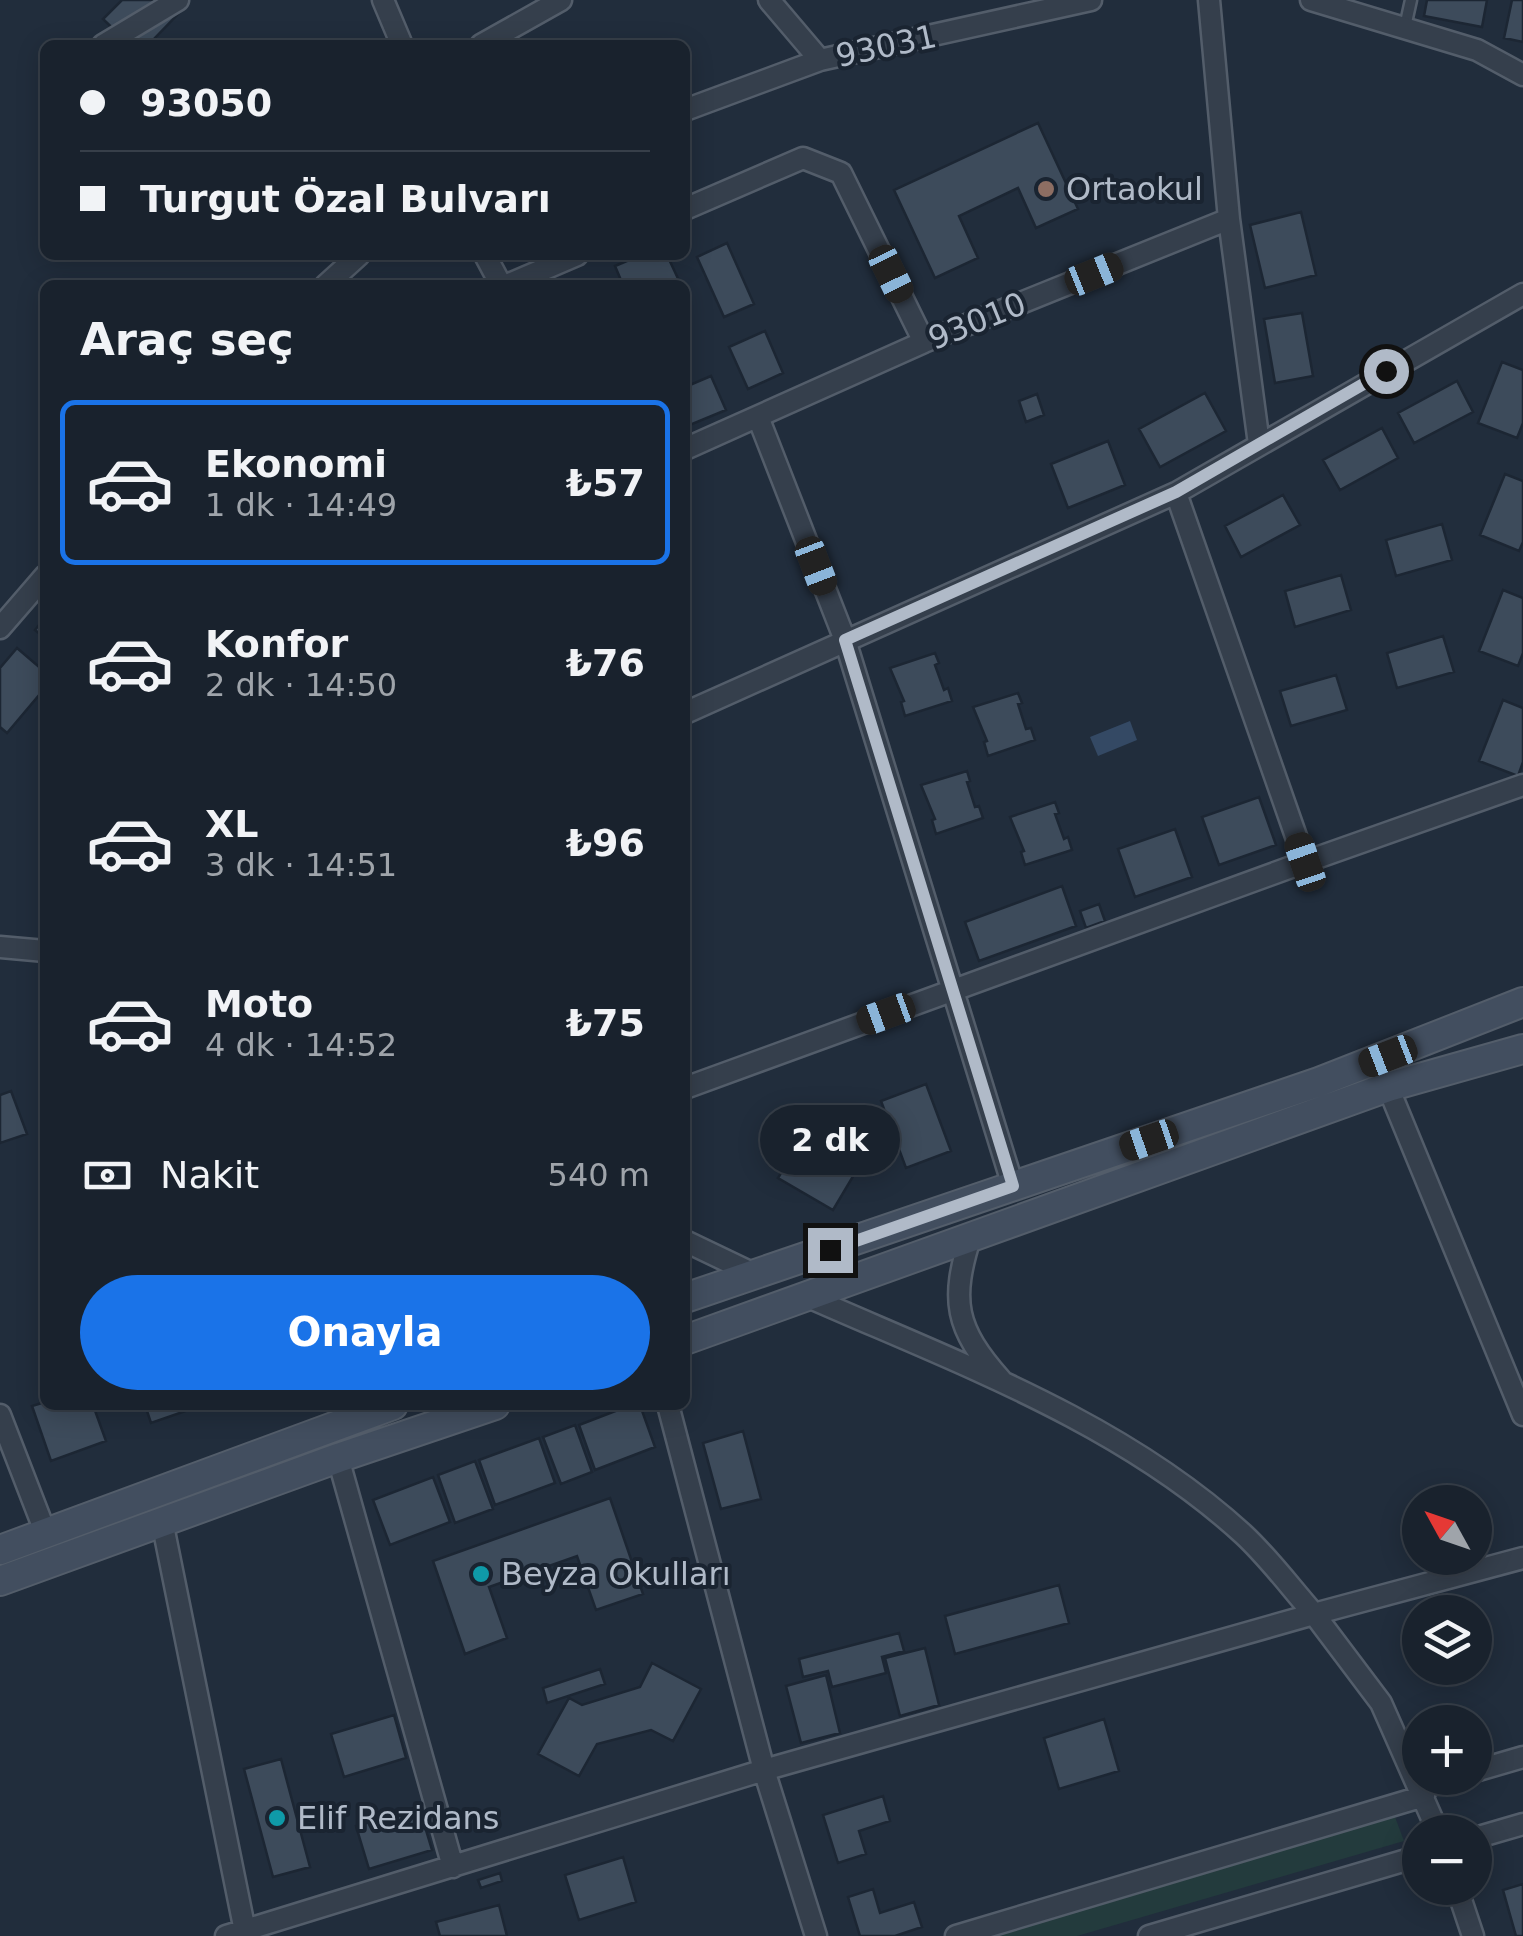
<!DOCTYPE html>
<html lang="tr">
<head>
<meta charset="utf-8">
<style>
	body { margin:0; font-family:"DejaVu Sans",sans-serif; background:#262f39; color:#f1f3f6; height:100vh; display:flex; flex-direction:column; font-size:38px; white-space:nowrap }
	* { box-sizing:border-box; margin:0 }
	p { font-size:32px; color:#9fa4aa }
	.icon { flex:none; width:55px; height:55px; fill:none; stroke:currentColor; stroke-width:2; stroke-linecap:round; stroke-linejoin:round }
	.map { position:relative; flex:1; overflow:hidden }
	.side { position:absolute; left:40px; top:280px; width:650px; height:1130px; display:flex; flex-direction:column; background:#19222d; border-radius:15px; box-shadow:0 5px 25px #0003,0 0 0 2px #373f49 }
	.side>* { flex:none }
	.hud { position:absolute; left:40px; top:40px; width:650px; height:220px; border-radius:15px; box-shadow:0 5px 25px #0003,0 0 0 2px #373f49; display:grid; align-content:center; height:220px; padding:0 40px; background:#19222d }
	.needle { width:65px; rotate:310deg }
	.controls { position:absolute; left:1402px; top:1485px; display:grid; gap:20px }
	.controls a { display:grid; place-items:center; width:90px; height:90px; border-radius:50%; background:#19222d; box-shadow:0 5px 25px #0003,0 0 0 2px #373f49; font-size:50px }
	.end { position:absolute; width:45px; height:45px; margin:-22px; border:12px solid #b0bac8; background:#111; box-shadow:0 0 0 5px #111 }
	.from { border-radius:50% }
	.bubble { position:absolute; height:70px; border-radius:35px; background:#19222d; box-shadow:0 5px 25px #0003,0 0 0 2px #373f49; font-size:32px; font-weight:600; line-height:70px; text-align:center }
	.car { position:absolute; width:30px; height:60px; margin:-30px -15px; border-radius:12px; box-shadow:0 0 8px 2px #0007; background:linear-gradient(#222 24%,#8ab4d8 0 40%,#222 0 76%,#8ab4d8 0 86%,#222 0) }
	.hud b { display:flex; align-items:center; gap:35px; height:95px; font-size:38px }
	.hud b+b { border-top:2px solid #373f49 }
	.hud i { width:25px; height:25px; background:#f1f3f6 }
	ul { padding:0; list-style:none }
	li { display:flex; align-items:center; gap:30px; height:165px; margin:0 20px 15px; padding:0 20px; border:5px solid transparent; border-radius:15px }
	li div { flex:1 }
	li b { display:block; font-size:38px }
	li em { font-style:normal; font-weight:600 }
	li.on { border-color:#1a73e8 }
	li>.icon { width:90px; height:90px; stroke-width:1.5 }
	h2 { padding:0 40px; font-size:45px; line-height:120px }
	.pay { display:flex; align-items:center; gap:25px; height:110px; padding:0 40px; font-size:38px }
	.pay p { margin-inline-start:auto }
	.cta { display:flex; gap:20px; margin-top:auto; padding:20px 40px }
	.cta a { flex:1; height:115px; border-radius:60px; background:#1a73e8; color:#fff; font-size:40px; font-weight:600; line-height:115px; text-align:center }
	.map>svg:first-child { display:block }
</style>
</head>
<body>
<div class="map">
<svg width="1523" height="1936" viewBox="0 0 1523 1936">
	<rect width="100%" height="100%" fill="#212d3c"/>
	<path fill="#233b3d" d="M1395 1817 1404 1841 1077 1936H986Z"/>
	<path fill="#344964" d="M1130 721 1137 740 1098 756 1090 737Z"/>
	<path fill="#3d4b5b" stroke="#1c2633" stroke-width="2.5" d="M122 0H168L180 12 148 45H130L103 19Z
		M1427 0H1487L1482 27 1424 16Z
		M1512 0H1523V42L1504 38Z
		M1038 123 1078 209 1036 228 1018 188 959 216 978 258 935 278 894 190Z
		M1301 212 1316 275 1265 288 1250 225Z
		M727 243 754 304 724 317 697 257Z
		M641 255H667L681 285H623L615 266Z
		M1302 313 1313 376 1275 383 1264 319Z
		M765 331 783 373 748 389 729 347Z
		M1502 362 1523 370V423L1517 438 1478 423Z
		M711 376 726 410 685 427V387Z
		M1457 381 1473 412 1414 443 1398 413Z
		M1205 393 1226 431 1160 467 1139 429Z
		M1037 394 1044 415 1026 422 1019 401Z
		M1382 428 1398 458 1340 490 1323 460Z
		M1108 441 1125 485 1068 508 1051 464Z
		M1505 474 1523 481V542L1519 551 1480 535Z
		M1283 495 1300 525 1241 557 1225 526Z
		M1442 524 1452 560 1396 576 1386 540Z
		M1341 575 1351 610 1295 627 1285 591Z
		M1503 590 1523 598V653L1518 666 1479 651Z
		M45 618V638L35 630Z
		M1443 636 1454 672 1397 688 1387 653Z
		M17 648 45 672V688L7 733 0 727V668Z
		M935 653 939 663 935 665 944 690 948 688 952 701 905 716 901 702 904 701 890 668Z
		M1336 675 1347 710 1291 726 1280 691Z
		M1018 693 1022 703 1018 704 1026 729 1031 728 1035 740 988 756 984 742 987 741 973 707Z
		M1503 700 1523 708V762L1518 776 1479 761Z
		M967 771 970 781 967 782 975 807 979 806 983 818 936 834 932 820 935 819 921 785Z
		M1259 797 1276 845 1219 865 1202 817Z
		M1055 802 1059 813 1055 814 1064 839 1068 837 1072 850 1025 865 1021 852 1024 851 1010 817Z
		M1175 829 1192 877 1135 897 1118 849Z
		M1062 886 1076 926 979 961 965 922Z
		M1099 904 1105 921 1086 928 1080 911Z
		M926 1084 951 1151 906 1168 881 1101Z
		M11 1091 27 1134 0 1143V1095Z
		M807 1130 861 1163 833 1210 778 1178Z
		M45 1402V1405H93L106 1441 51 1461 32 1406Z
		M145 1405H203L151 1423Z
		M631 1405H640L655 1447 595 1470 579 1425Z
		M575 1425 592 1472 561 1484 543 1437Z
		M743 1431 761 1499 721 1509 703 1443Z
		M539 1438 555 1483 495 1505 479 1460Z
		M475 1461 493 1509 455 1523 438 1475Z
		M433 1477 450 1522 390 1545 373 1500Z
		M610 1498 643 1594 596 1610 577 1556 489 1587 507 1638 465 1654 433 1561Z
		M1059 1585 1069 1623 955 1654 945 1616Z
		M899 1633 904 1651 882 1657 886 1673 832 1687 828 1671 803 1677 799 1659Z
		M925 1648 939 1705 900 1716 885 1658Z
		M652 1663 701 1689 673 1741 651 1730 597 1744 579 1776 538 1754 569 1698 582 1705 640 1687Z
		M600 1669 605 1684 547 1703 543 1688Z
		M826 1675 840 1733 801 1743 786 1686Z
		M394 1715 406 1758 344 1777 331 1734Z
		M1104 1719 1119 1771 1059 1789 1044 1738Z
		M281 1759 310 1867 273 1877 244 1769Z
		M883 1796 890 1821 859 1831 866 1854 838 1863 823 1815Z
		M419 1807 432 1850 369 1869 356 1826Z
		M623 1857 636 1902 579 1920 565 1875Z
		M500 1873 502 1881 481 1888 478 1880Z
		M1523 1884V1936H1516L1503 1890Z
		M873 1889 880 1913 914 1902 922 1927 895 1936H860L848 1897Z
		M499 1905 507 1936H440L436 1922Z"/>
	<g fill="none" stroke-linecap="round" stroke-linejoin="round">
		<defs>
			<path id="lane" d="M1405 27 1411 0"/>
			<path id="street" d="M383 0 402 45
				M769 0 820 60
				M1209 0 1229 219
				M1311 0 1477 50 1523 75
				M103 45 178 0
				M481 45 561 0
				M685 110 820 60 1091 0
				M685 209 803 158 841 173 924 342
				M485 255 501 285
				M326 285 359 255
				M507 285 577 255
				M758 417 845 640 1013 1186
				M685 449 924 342 1229 219 1259 444
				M1176 493 1305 862 1523 785
				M0 628 45 576
				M685 713 1176 493 1523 294
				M0 947 45 951
				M1388 1087 1523 1415
				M685 1088 1305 862
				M971 1235C950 1301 955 1328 1001 1380
				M685 1241 756 1275
				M804 1295C955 1362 1120 1421 1243 1534 1269 1558 1291 1588 1314 1614L764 1770 816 1936
				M0 1415 46 1534
				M338 1458 453 1867
				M162 1521 246 1936
				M1475 1771 1523 1757
				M1421 1788 1454 1778
				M1438 1832 1381 1703 1314 1614 1523 1558
				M1475 1838 1523 1824
				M1457 1888 1473 1936
				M226 1936 764 1770 668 1405
				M956 1936 1424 1796
				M1149 1936 1420 1856"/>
			<path id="secondary" d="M685 1298 1319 1082 1523 1002
				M685 1340 1388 1087 1523 1049
				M0 1550 393 1405
				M0 1581 338 1458 495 1405"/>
		</defs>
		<use href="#lane" stroke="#535d6a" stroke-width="15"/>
		<use href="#street" stroke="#535d6a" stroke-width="25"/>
		<use href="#secondary" stroke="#535d6a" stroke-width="32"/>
		<use href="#lane" stroke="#353f4c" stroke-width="10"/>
		<use href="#street" stroke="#353f4c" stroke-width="20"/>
		<use href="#secondary" stroke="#424e5f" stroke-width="28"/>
	</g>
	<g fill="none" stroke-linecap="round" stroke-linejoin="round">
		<path stroke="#b0bac8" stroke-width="12" d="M830 1250 1013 1186 845 640 1176 492 1386 371"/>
	</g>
	<circle fill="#8d6e63" stroke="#1a2431" stroke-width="4" cx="1046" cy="189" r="10"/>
	<g fill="#0f9aa8" stroke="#1a2431" stroke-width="4">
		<circle cx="481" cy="1574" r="10"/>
		<circle cx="277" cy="1818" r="10"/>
	</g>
	<g text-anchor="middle" stroke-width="8" stroke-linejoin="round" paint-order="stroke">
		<g font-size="32" fill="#b0bac8" stroke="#1a2431">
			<text transform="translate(886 46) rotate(-12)" y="11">93031</text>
			<text transform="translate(977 321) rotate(-22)" y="11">93010</text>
		</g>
		<g font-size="32" fill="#b0bac8" stroke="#1a2431" text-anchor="start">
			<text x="1066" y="200">Ortaokul</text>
			<text x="501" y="1585">Beyza Okulları</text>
			<text x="297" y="1829">Elif Rezidans</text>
		</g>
	</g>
</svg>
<div class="controls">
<a><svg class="needle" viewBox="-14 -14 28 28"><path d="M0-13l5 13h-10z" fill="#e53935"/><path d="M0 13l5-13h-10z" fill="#9fa4aa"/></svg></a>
<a><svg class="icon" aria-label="layers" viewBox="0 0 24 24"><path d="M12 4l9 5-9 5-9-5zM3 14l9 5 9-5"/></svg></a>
<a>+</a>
<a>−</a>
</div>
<i class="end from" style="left:1386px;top:371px"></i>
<i class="end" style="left:830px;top:1250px"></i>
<div class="bubble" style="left:760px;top:1105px;width:140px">2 dk</div>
<i class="car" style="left:891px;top:274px;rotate:154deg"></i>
<i class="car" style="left:1094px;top:274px;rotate:68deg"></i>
<i class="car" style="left:816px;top:566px;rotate:159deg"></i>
<i class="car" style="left:1305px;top:862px;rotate:341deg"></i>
<i class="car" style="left:886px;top:1014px;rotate:250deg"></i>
<i class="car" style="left:1388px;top:1056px;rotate:249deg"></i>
<i class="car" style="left:1149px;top:1140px;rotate:251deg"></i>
<div class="hud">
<b><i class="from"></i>93050</b>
<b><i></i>Turgut Özal Bulvarı</b>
</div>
<section class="side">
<h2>Araç seç</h2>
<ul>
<li class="on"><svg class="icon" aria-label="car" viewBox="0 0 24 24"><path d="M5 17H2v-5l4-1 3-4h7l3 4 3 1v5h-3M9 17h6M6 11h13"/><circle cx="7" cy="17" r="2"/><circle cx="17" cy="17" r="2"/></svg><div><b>Ekonomi</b><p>1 dk · 14:49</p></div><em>₺57</em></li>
<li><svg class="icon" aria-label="car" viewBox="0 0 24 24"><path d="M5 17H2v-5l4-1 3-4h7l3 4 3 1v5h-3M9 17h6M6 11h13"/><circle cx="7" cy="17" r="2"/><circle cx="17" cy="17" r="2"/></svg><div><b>Konfor</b><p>2 dk · 14:50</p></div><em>₺76</em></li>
<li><svg class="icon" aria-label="car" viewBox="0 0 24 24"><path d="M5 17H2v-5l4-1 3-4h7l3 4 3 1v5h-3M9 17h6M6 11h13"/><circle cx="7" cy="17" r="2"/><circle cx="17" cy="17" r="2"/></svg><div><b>XL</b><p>3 dk · 14:51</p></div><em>₺96</em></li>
<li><svg class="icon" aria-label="car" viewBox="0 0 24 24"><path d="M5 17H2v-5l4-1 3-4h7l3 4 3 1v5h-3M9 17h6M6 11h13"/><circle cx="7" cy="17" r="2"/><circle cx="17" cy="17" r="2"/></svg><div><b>Moto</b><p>4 dk · 14:52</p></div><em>₺75</em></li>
</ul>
<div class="pay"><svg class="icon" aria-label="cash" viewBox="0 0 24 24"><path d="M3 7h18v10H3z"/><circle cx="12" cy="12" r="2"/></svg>Nakit<p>540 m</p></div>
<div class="cta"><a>Onayla</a></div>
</section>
</div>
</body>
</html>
